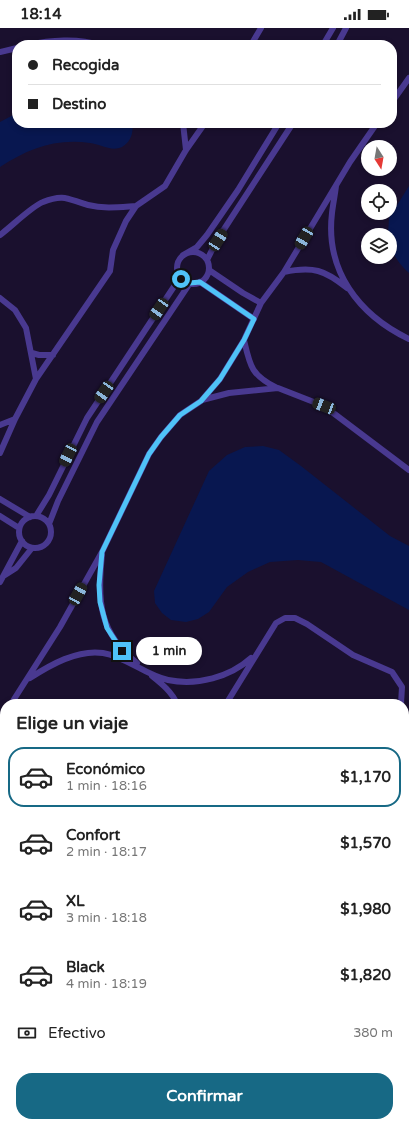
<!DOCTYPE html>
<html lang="es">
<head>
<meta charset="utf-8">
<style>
	body { margin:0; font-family:"Varela Round",sans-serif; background:#f6f6f6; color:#222; height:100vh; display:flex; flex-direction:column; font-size:15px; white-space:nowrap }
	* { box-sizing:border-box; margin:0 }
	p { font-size:13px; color:#767676 }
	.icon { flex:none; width:22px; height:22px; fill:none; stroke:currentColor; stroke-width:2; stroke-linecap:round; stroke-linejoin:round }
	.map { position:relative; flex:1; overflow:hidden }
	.details { position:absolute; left:0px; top:671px; width:409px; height:428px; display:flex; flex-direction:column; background:#fff; border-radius:16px 16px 0 0; box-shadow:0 2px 6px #0003 }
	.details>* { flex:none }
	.top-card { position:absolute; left:12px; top:12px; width:385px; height:88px; border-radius:16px; box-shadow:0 2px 6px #0003; display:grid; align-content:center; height:88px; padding:0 16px; background:#fff }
	.needle { width:26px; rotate:169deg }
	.fabs { position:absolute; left:361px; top:112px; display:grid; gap:8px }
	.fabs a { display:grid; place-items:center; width:36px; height:36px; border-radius:50%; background:#fff; box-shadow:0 2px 6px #0003; font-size:20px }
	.end { position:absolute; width:18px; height:18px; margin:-9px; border:5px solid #4fc3f7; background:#111; box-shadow:0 0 0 2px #111 }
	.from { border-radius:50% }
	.bubble { position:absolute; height:28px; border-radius:14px; background:#fff; box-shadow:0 2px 6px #0003; font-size:13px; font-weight:800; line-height:28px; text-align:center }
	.car { position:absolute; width:12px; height:24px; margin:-12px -6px; border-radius:5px; box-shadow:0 0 3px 1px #0007; background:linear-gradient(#222 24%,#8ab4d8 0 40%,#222 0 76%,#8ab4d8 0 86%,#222 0) }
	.top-card b { display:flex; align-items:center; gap:14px; height:38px; font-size:15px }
	.top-card b+b { border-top:1px solid #e0e0e0 }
	.top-card i { width:10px; height:10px; background:#222 }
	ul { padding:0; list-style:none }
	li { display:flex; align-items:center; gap:12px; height:60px; margin:0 8px 6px; padding:0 8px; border:2px solid transparent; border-radius:16px }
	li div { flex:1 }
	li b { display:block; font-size:15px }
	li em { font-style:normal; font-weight:800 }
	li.selected { border-color:#176985 }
	li>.icon { width:36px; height:36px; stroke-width:1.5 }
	h2 { padding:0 16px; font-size:18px; line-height:48px }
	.pay { display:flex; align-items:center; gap:10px; height:44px; padding:0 16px; font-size:15px }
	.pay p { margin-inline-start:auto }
	.primary-button { display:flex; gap:8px; margin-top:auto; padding:8px 16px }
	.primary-button a { flex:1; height:46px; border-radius:16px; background:#176985; color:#fff; font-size:16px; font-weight:800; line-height:46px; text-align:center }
	.status { display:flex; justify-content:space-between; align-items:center; height:28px; padding:0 20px; background:#fff; direction:ltr }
	.status svg { height:11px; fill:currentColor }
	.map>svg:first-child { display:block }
</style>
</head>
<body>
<div class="status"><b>18:14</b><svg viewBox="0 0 49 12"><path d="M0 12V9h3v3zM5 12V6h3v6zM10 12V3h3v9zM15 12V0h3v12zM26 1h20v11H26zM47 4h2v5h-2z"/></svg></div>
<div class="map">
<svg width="409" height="1099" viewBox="0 0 409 1099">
	<rect width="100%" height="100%" fill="#1a102e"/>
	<path fill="#081750" d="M17 85V95H132C134 104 131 114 122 119 111 124 100 116 90 115 55 110 28 121 0 139V94Z
		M409 158V245C397 234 390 224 390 207L388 206 389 190Z
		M263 418 279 422 301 438 390 508 409 518V582L321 534 298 532 270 534 248 544 227 559 209 584 198 591 186 594 171 592 162 585 155 575 154 563 209 443 227 427 245 419Z
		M409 765V852L404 855V770Z
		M5 791V869L0 863V799Z"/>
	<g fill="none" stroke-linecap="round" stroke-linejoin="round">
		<path stroke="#493990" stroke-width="6" d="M28 17C50 12 78 10 100 17
			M251 17 261 0
			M323 17 333 0
			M337 17 346 0
			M0 24 17 20
			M392 74 409 50
			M183 95 186 122
			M336 158C335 167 333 176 332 185 325 243 359 287 409 311
			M0 207C11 199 32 178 43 174 65 165 69 172 88 177 104 181 120 179 136 178
			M177 240a16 16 0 1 1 32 0a16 16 0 1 1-32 0Z
			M183 227 197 219 207 207 238 162 279 95
			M207 232 217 212 293 95
			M209 242 243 265 261 275
			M284 244C313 238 325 242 347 260
			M200 254 254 291
			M0 270 15 282 26 300 36 351
			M244 312C250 338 251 347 277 360
			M32 325 39 327H53
			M202 372 229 365 278 360 324 378 409 442
			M0 397 15 391
			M0 425 15 391 36 351 110 243 113 222 126 193 136 178 165 158 186 122 205 95
			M0 471 30 489
			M0 488 19 500
			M36 488 49 467 87 390 175 257 178 246
			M19 504a16 16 0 1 1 32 0a16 16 0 1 1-32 0Z
			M49 496 58 473 97 394 190 255
			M102 527C97 573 99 605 137 635
			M5 547 16 540 32 520
			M0 554 22 513
			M152 648C162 656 172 664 177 676
			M30 650C50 637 78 621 103 625 127 629 145 647 168 652 197 658 230 649 251 630
			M11 676 60 599 102 524 149 426 161 409 180 387 201 373 220 351 244 312 261 275 284 244 350 134 377 95
			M226 676 276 595 285 590H295L307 596 353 627 392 644 402 659 401 676
			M0 692 5 685
			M404 916 409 913
			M0 942 5 944
			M404 1048 409 1045
			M255 1094 263 1099
			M281 1099 282 1094"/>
	</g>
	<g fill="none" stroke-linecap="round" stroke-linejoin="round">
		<path stroke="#4fc3f7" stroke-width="5" d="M122 623 107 600 100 574 99 557 102 524 149 426 161 409 180 387 201 373 220 351 244 312 254 291 200 254 190 255 181 251"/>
	</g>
</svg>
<div class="fabs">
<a><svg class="needle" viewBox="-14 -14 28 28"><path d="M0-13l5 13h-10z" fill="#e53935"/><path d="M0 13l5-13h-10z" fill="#767676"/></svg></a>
<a><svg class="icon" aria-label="locate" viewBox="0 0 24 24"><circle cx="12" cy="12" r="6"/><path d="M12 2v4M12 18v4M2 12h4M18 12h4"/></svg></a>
<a><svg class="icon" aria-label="layers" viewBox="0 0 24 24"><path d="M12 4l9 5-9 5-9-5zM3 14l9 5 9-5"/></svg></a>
</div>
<i class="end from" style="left:181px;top:251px"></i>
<i class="end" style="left:122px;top:623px"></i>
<div class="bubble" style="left:136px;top:609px;width:66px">1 min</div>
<i class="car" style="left:304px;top:210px;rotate:210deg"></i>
<i class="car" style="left:218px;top:212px;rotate:33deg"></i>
<i class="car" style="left:159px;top:281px;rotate:214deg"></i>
<i class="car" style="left:104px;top:364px;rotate:214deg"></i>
<i class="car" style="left:324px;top:378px;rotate:291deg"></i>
<i class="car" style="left:68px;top:427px;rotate:206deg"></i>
<i class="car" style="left:78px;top:566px;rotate:29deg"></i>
<div class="top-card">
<b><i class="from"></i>Recogida</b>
<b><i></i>Destino</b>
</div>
<section class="details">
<h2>Elige un viaje</h2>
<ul>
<li class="selected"><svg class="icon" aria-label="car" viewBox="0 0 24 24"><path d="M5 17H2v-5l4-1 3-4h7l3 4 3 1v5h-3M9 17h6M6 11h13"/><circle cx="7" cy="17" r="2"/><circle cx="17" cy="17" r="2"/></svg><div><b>Económico</b><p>1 min · 18:16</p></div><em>$1,170</em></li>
<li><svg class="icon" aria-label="car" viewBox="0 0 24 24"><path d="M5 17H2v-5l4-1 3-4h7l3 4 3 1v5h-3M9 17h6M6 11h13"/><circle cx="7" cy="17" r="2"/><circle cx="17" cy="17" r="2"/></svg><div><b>Confort</b><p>2 min · 18:17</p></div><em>$1,570</em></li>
<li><svg class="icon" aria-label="car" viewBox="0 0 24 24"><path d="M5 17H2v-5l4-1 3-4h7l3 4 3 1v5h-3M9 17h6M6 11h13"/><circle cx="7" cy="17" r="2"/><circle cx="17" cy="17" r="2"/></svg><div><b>XL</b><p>3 min · 18:18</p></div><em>$1,980</em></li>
<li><svg class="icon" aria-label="car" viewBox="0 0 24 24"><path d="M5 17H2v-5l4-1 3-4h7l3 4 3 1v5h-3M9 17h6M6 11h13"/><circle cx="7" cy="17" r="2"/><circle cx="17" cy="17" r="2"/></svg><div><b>Black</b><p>4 min · 18:19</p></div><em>$1,820</em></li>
</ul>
<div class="pay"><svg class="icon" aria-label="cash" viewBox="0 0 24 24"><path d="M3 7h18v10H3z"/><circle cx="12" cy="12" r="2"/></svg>Efectivo<p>380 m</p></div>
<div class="primary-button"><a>Confirmar</a></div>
</section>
</div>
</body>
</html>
